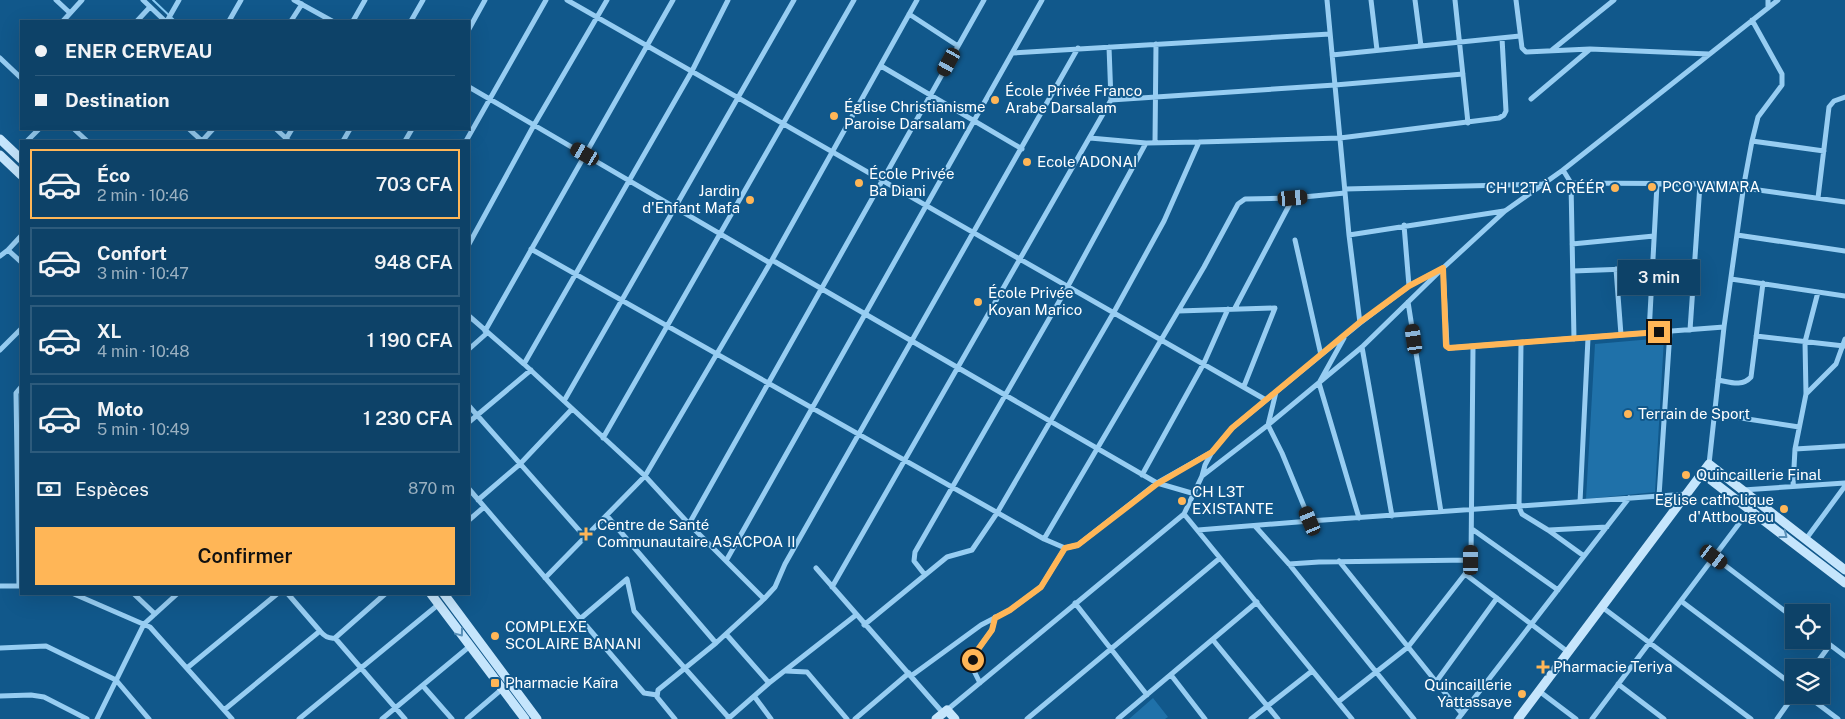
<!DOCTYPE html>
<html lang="fr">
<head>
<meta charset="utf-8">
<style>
	body { margin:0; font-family:"Public Sans",sans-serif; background:#1b4d71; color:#f1f3f6; height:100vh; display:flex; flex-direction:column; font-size:19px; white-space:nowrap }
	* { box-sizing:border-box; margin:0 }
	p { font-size:16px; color:#9ab0c0 }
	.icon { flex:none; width:28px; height:28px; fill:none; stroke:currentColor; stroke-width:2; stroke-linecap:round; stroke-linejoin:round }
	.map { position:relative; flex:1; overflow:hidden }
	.sheet { position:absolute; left:20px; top:140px; width:450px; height:455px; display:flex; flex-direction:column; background:#0d4268; border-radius:0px; box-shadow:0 5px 20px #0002,0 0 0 1px #2d5b7c }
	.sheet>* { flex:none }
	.hud { position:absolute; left:20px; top:20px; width:450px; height:110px; border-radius:0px; box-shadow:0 5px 20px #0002,0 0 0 1px #2d5b7c; display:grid; align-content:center; height:110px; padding:0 15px; background:#0d4268 }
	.fabs { position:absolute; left:1785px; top:604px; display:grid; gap:10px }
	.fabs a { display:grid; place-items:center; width:45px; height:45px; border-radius:0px; background:#0d4268; box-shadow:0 5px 20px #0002,0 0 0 1px #2d5b7c; font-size:25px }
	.end { position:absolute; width:22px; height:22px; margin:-11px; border:6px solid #ffb657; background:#111; box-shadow:0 0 0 2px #111 }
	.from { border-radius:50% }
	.bubble { position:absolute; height:35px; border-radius:0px; background:#0d4268; box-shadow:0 5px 20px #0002,0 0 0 1px #2d5b7c; font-size:16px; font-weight:600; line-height:35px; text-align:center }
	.car { position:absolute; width:15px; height:30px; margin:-15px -8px; border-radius:6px; box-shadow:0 0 4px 1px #0007; background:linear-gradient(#222 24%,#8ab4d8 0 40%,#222 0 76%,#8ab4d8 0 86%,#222 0) }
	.hud b { display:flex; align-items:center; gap:18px; height:48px; font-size:19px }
	.hud b+b { border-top:1px solid #2d5b7c }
	.hud i { width:12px; height:12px; background:#f1f3f6 }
	ul { padding:9px 0 0; list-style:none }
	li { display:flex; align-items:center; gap:15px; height:70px; margin:0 10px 8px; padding:0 5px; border:2px solid #2d5b7c; border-radius:0px }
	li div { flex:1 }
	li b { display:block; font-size:19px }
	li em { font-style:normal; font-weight:600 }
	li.active { border-color:#ffb657 }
	li>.icon { width:45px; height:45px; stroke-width:1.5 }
	.pay { display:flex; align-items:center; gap:12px; height:55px; padding:0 15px; font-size:19px }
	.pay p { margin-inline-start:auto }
	.button { display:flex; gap:10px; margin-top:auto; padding:10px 15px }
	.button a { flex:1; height:58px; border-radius:0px; background:#ffb657; color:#111; font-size:20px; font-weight:600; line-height:58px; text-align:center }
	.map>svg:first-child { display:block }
</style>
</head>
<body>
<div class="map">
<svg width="1845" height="719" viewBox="0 0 1845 719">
	<rect width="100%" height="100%" fill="#11588b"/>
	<path fill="#1f71a9" d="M1664 338 1655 492 1586 499 1595 344Z
		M1153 698 1168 717 1165 719H1129Z"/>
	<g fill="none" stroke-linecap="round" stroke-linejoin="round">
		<path stroke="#88cbf5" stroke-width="2" d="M153 0 175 21"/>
		<path stroke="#97cdf2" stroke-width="5" d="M56 0 70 13
			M143 0 165 21
			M294 0 332 21
			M567 0 1266 400
			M1327 0 1349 235 1360 323
			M1371 0 1377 50
			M1415 0 1421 46
			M1455 0 1468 123
			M1516 0 1522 48 1526 52 1590 49 1709 54
			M1768 8V0
			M909 14 958 46
			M63 21 82 0
			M137 21 150 7
			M167 21 179 0
			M229 21 241 0
			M291 21 302 4
			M353 21 365 0
			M411 21 423 0
			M469 29 485 0
			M1552 50 1614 0
			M1013 53 1330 34
			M1332 55 1520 36
			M0 58 21 78
			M881 66 1022 149
			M469 87 770 263
			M1531 99 1589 50
			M1111 100 1335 85 1463 74
			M74 129 87 141
			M189 129 202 141
			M276 129 289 141
			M1090 138 1146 143 1199 142
			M286 139 292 129
			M27 141 39 129
			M202 141 213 129
			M343 141 350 129
			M405 141 412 129
			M466 141 546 0
			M1752 141 1824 151
			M1155 142 1156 44
			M1563 170 1571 183 1574 339
			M1571 183 1744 184
			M1744 188 1845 202
			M1345 189 1544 184
			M1818 198 1829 107 1834 101 1845 97
			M1404 225 1409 286
			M1349 235 1504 211
			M1737 235 1845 251
			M1295 240 1321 355
			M469 244 534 125 607 0
			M1572 244 1654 236
			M531 249 1044 539 1065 548 1078 545 1157 483 1212 452
			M8 250 21 262
			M0 256 8 250 21 236
			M772 260 1157 483 1195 494
			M1616 269 1621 335
			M1573 271 1653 268
			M1731 279 1845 296
			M1408 302 1441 512
			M1235 308 1293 198
			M1178 311 1275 308 1244 386
			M469 316 524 364 645 476 689 524 764 599 775 587 785 564 1078 48
			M1690 330 1700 184
			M485 331 673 0
			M1649 333 1657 184
			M1756 336 1844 346
			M1344 338 1319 383 1359 518
			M1521 343 1519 507 1522 514 1548 530 1584 556
			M1362 347 1392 516
			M469 349 487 333
			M0 350 21 329
			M524 364 692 71 728 0
			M1718 380C1730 382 1742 387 1751 377L1763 283
			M1276 392 1268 425 1282 453 1310 521
			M1806 394 1836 364 1845 339
			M564 401 794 0
			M469 406 585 537
			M1715 414 1799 427
			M469 422 531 370
			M603 438 854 0
			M1795 449 1845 446
			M1709 464 1724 327 1744 184 1752 141 1758 117 1782 85V74L1752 20
			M1142 475 1204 363 1228 309
			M1202 476 1205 465 1212 452 1232 428 1360 323 1409 286 1443 268 1447 346 1449 348 1724 327
			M1793 486 1795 449 1806 394 1805 342 1818 292
			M469 489 644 693 657 695
			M1743 490 1845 483
			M1659 496 1670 331
			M478 500 520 464 572 409
			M1580 502 1588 338
			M1184 514 1352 719
			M607 516 716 643
			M469 520 484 507
			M689 524 984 0
			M1255 526 1289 564 1414 719
			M1472 529 1558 590
			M1198 530 1310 521 1687 494
			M1549 530 1607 527
			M1044 539 1204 267 1238 204 1245 199 1293 198 1345 193
			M1806 539 1845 486
			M1714 557 1794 618
			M726 561 1042 0
			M1339 561 1462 714
			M1289 564 1319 562 1471 560
			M816 568 943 713
			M1465 574 1568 652
			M925 575 914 561 915 552 1068 286 1146 143
			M545 578 645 476 772 260 917 0
			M0 586H21
			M19 586 16 393 21 387
			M832 587 1111 100 1109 47
			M74 594 150 627 232 719
			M134 594 155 614
			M288 594 320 631C324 636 328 639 335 638L385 594
			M1681 601 1794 686
			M1075 603 1147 695
			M1602 607 1751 719
			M580 619 627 579 634 611 729 718
			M864 625 947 557 972 550 997 513 1114 312 1164 221 1199 142 1340 138 1499 118 1504 115 1506 111 1502 38
			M726 634 769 683
			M335 638 405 719
			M1821 638 1845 656
			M1213 640 1278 719
			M0 648 46 646 116 680 149 719
			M187 668 277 594
			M1813 668 1830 645
			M786 671 807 672 847 719
			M1171 675 1205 719
			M911 676 981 625 1010 610 1041 587 1065 548
			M1436 682 1497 598
			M980 683 973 669 974 655 992 630 995 617
			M1618 684 1664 719
			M423 686 452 719
			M1539 691 1576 719
			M1806 695 1838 719
			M0 696 31 695 44 697 87 719
			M754 696 771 719
			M1338 702 1408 647 1465 574 1471 560 1473 347
			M224 710 320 631
			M947 710 1184 514 1202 476 1268 425 1362 347 1443 268 1505 211 1563 170 1778 0
			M97 719 144 624 177 594
			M299 719 439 604
			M382 719 470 646
			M467 719 502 689
			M675 719 657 697 658 690 716 643 764 599
			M728 719 769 683 856 615
			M855 719 909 673
			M1027 719 1220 558
			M1118 719 1257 602
			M1251 719 1312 671
			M1458 719 1629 498
			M1592 719 1750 509
			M1777 719 1794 695"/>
		<path stroke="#c5e5fc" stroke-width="9" d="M0 139 21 159
			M0 155 21 175
			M1703 474 1845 583
			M431 594 525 719
			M444 594 537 719
			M936 719 947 710 955 719
			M1518 719 1709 464 1845 570"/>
	</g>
	<defs><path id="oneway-chevron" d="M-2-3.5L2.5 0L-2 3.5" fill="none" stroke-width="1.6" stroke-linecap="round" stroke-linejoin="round" transform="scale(1.25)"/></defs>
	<g stroke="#5990b8">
		<use href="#oneway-chevron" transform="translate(1784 535) rotate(38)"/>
		<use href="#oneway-chevron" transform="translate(460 633) rotate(53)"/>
	</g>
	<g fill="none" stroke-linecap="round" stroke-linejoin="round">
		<path stroke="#ffb657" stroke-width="6" d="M973 660 974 655 992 630 995 618 1010 610 1041 587 1065 548 1078 545 1157 484 1212 452 1232 428 1360 322 1409 286 1443 268 1446 346 1449 348 1659 332"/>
	</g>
	<g fill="#ffb657" stroke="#11588b" stroke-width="2">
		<circle cx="995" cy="100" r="5"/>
		<circle cx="834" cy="116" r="5"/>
		<circle cx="1027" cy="162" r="5"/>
		<circle cx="859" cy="183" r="5"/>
		<circle cx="1652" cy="187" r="5"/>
		<circle cx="1615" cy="188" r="5"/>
		<circle cx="750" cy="200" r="5"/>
		<circle cx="978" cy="302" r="5"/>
		<circle cx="1628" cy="414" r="5"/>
		<circle cx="1686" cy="475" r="5"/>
		<circle cx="1182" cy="501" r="5"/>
		<circle cx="1784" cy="509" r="5"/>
		<path d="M583.5 526.5h5v5h5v5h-5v5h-5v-5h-5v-5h5z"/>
		<circle cx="495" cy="636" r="5"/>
		<path d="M1540.5 659.5h5v5h5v5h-5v5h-5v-5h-5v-5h5z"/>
		<rect x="490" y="678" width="10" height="10" rx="2.5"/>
		<circle cx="1522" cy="694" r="5"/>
	</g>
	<g text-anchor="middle" stroke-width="4" stroke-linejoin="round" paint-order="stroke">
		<g font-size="15" fill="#fff" stroke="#11588b" text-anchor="start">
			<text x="1005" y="96">École Privée Franco<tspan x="1005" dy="17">Arabe Darsalam</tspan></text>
			<text x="844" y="112">Église Christianisme<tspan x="844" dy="17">Paroise Darsalam</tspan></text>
			<text x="1037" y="167">Ecole ADONAI</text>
			<text x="869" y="179">École Privée<tspan x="869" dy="17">Ba Diani</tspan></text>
			<text x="1662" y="192">PCO VAMARA</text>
			<text x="1605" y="193" text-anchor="end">CH L2T À CRÉÉR</text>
			<text x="740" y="196" text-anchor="end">Jardin<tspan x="740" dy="17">d'Enfant Mafa</tspan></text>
			<text x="988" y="298">École Privée<tspan x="988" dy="17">Koyan Marico</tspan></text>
			<text x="1638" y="419">Terrain de Sport</text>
			<text x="1696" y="480">Quincaillerie Final</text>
			<text x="1192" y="497">CH L3T<tspan x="1192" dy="17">EXISTANTE</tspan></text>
			<text x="1774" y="505" text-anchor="end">Eglise catholique<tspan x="1774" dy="17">d'Attbougou</tspan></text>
			<text x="597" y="530">Centre de Santé<tspan x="597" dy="17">Communautaire ASACPOA II</tspan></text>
			<text x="505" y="632">COMPLEXE<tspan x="505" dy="17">SCOLAIRE BANANI</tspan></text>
			<text x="1553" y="672">Pharmacie Teriya</text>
			<text x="505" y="688">Pharmacie Kaîra</text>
			<text x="1512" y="690" text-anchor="end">Quincaillerie<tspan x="1512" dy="17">Yattassaye</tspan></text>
		</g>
	</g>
</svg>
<div class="fabs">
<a><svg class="icon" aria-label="locate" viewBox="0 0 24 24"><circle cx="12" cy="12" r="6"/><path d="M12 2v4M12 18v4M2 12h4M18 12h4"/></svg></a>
<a><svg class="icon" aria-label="layers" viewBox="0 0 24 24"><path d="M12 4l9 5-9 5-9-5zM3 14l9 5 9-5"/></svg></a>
</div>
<i class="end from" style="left:973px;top:660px"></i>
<i class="end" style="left:1659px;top:332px"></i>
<div class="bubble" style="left:1618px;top:260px;width:82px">3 min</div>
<i class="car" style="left:949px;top:62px;rotate:209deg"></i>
<i class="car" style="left:585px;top:154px;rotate:300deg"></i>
<i class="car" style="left:1293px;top:198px;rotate:85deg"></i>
<i class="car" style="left:1414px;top:339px;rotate:352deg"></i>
<i class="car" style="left:1310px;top:521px;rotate:337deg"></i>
<i class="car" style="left:1714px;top:557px;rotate:127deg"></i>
<i class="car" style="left:1471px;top:560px;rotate:0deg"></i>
<div class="hud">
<b><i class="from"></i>ENER CERVEAU</b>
<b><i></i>Destination</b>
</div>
<section class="sheet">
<ul>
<li class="active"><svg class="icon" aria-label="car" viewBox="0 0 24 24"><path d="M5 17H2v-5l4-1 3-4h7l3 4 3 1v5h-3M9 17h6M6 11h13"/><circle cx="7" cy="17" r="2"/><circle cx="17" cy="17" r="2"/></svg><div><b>Éco</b><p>2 min · 10:46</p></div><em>703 CFA</em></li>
<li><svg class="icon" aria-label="car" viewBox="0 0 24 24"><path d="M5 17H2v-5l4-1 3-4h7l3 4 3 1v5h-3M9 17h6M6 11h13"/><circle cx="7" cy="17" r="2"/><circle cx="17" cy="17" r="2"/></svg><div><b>Confort</b><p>3 min · 10:47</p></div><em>948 CFA</em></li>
<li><svg class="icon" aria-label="car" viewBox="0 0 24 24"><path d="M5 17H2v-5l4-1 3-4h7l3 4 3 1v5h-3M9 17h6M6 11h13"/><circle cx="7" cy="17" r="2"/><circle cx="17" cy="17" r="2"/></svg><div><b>XL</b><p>4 min · 10:48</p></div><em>1 190 CFA</em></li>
<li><svg class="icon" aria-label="car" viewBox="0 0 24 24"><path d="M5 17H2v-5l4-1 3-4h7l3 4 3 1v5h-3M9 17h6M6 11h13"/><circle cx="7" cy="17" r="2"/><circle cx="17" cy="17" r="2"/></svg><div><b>Moto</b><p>5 min · 10:49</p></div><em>1 230 CFA</em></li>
</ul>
<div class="pay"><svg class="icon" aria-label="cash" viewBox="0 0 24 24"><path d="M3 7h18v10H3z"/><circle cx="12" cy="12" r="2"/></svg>Espèces<p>870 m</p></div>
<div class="button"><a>Confirmer</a></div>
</section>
</div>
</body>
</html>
